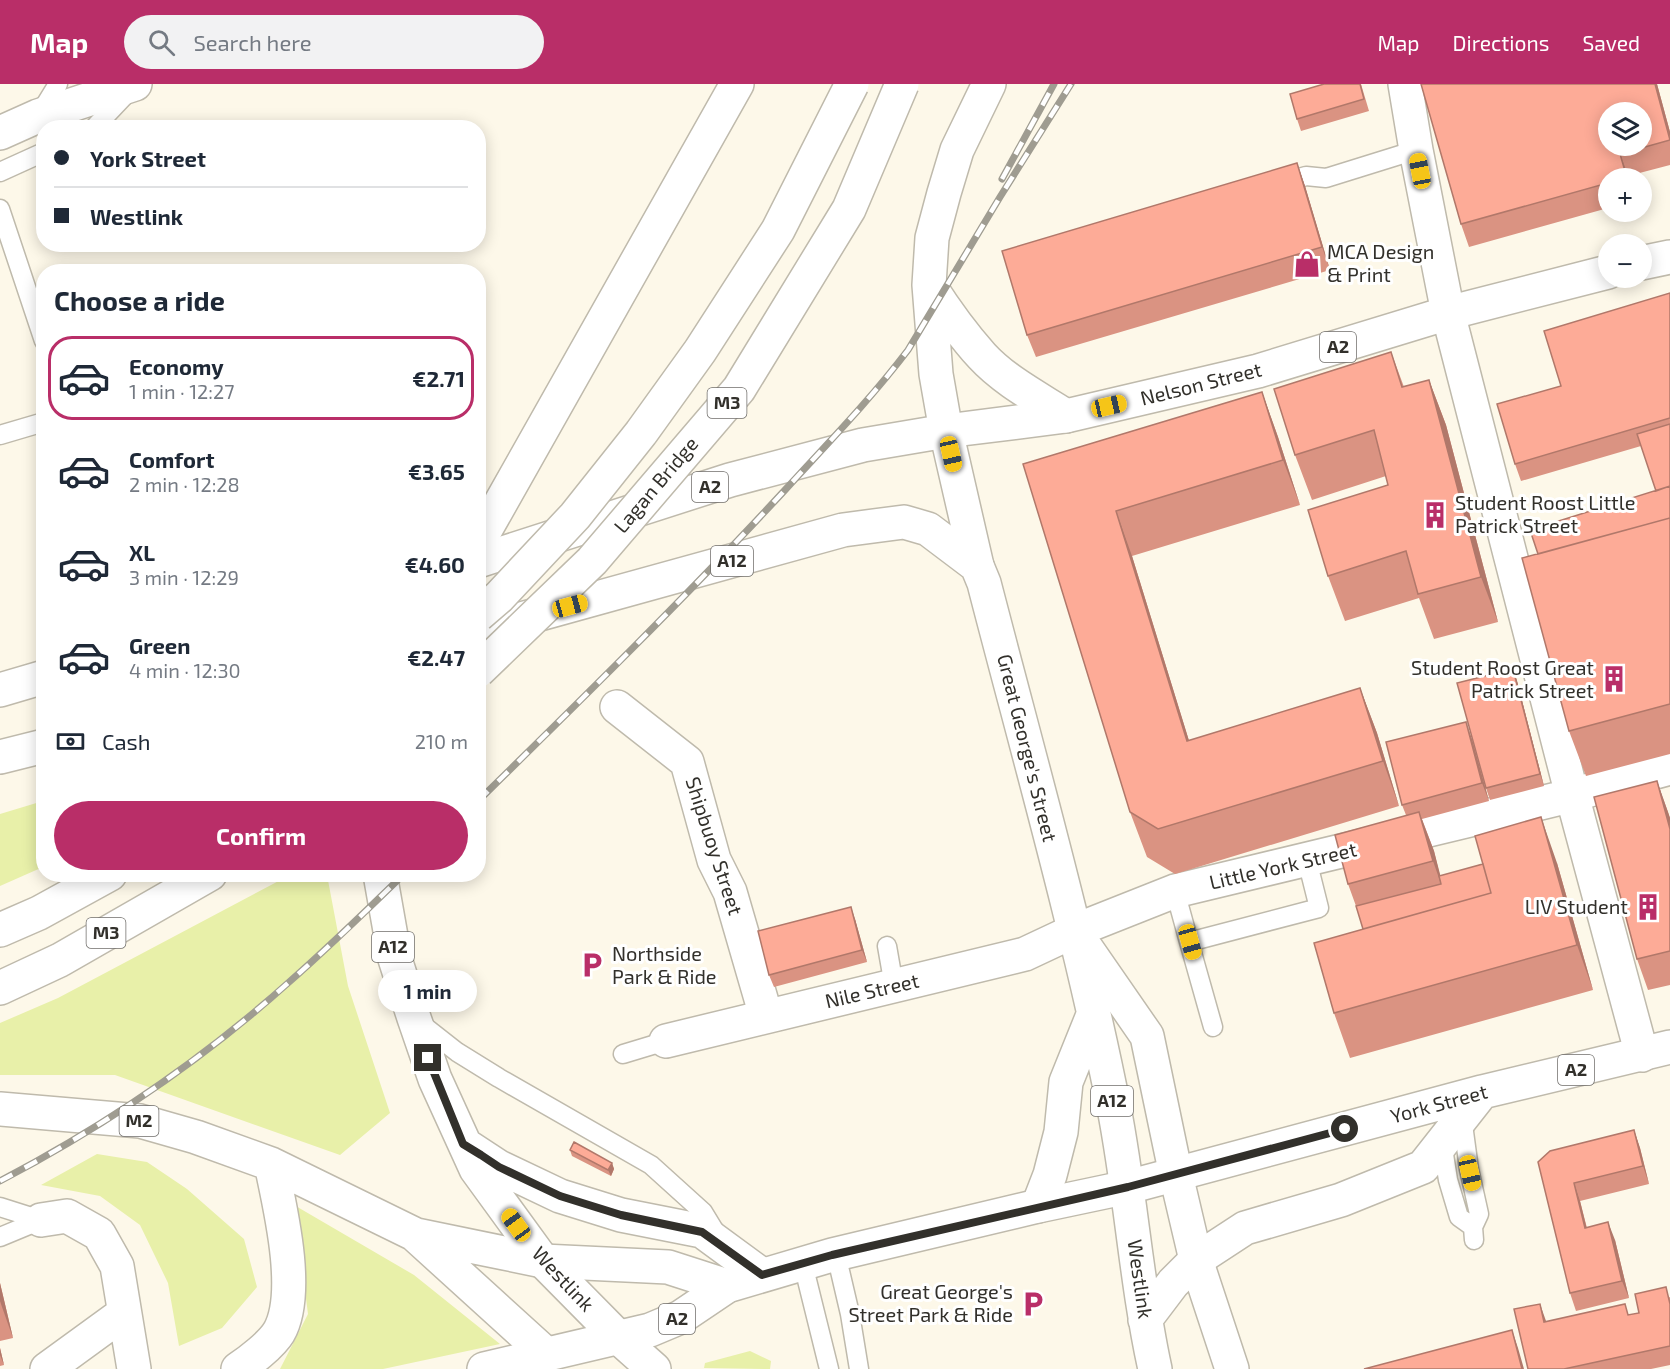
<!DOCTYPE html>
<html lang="en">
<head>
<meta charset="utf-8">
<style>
	body { margin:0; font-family:"Exo 2",sans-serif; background:#f2f2f3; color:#1f2937; height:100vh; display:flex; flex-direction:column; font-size:22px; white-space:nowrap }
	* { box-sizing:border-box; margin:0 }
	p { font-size:20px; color:#747a83 }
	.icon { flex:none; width:33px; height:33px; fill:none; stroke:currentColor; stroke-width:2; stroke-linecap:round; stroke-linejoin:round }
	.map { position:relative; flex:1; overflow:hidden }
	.details { position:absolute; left:36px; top:180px; width:450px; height:618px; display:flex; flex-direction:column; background:#fff; border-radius:24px; box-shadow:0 3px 15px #0003 }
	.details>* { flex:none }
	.guide { position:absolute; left:36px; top:36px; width:450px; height:132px; border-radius:24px; box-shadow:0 3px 15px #0003; display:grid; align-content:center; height:132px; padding:0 18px; background:#fff }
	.buttons { position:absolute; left:1598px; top:18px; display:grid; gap:12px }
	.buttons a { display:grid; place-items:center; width:54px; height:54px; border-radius:50%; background:#fff; box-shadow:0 3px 15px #0003; font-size:30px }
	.end { position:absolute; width:27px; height:27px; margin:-14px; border:8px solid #32302b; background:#fff; box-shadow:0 0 0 3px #fff }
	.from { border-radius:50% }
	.bubble { position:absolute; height:42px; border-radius:21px; background:#fff; box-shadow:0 3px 15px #0003; font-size:20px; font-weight:700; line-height:42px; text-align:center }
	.car { position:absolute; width:18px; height:36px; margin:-18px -9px; border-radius:8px; box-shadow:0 0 4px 2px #0007; background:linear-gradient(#f5c518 24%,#345 0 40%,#f5c518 0 76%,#345 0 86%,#f5c518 0) }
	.guide b { display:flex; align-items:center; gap:21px; height:57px; font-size:22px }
	.guide b+b { border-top:2px solid #e0e1e3 }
	.guide i { width:15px; height:15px; background:#1f2937 }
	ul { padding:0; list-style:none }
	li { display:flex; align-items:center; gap:18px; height:84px; margin:0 12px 9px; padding:0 6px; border:3px solid transparent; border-radius:24px }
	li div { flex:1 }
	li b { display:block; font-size:22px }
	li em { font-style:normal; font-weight:700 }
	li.selected { border-color:#b92e68 }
	li>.icon { width:54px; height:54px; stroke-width:1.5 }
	h2 { padding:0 18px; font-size:27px; line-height:72px }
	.pay { display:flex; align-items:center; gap:15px; height:66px; padding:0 18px; font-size:22px }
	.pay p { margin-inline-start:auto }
	.cta { display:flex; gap:12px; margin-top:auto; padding:12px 18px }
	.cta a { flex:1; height:69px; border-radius:36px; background:#b92e68; color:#fff; font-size:24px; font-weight:700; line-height:69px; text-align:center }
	header { display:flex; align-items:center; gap:36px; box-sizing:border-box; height:84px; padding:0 30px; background:#b92e68; color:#fff }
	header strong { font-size:28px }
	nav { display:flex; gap:33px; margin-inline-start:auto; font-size:21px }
	.search { width:420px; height:54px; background:#f2f2f3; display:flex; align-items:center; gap:15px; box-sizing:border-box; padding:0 21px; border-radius:33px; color:#747a83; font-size:22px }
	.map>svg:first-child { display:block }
</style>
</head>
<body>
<header>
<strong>Map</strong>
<div class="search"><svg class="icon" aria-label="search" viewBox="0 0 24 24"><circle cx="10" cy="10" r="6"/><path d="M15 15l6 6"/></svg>Search here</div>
<nav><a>Map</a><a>Directions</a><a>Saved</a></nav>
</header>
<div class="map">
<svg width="1670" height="1285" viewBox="0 0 1670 1285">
	<rect width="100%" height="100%" fill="#fdf8e9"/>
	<path fill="#e8f0a9" d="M43 717V783L0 802V730Z
		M290 791H327L348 902 390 1029 340 1071 115 991H0V939L58 914Z
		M97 1070 147 1078 187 1105 244 1155 257 1203 222 1244 179 1262 168 1199 140 1141 100 1112 41 1101Z
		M294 1121 414 1191 500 1260 383 1285H280L308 1230Z
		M750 1267 771 1277 770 1285 704 1284 705 1279Z"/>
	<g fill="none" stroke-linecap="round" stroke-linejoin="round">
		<defs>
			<path id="service" d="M39 31 58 0
				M94 44 128 8
				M0 88 44 68
				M1279 100 1306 92 1326 94 1416 66
				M0 125 44 257
				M0 351 44 338
				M1175 807 1189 858
				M887 862 894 902
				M420 939 457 968 499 994 651 1081 703 1128 717 1151
				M1213 943 1189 858 1319 824 1307 776
				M623 970 666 957
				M1462 1033 1469 1085 1479 1130 1473 1143 1474 1156
				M1442 1058 1448 1096 1459 1133 1473 1143
				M0 1123 41 1136 0 1153
				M836 1170 850 1230 859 1285
				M803 1180 829 1285"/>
			<path id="minor" d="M1405 0 1416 66 1448 229 1572 711 1642 971
				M617 623 687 678 714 776 730 808 766 932
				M1075 848 1147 952 1176 1091 1196 1176 1232 1285
				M666 957 1025 870 1074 847 1175 807 1557 715 1670 684
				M41 1136 67 1132 99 1150 117 1182 134 1285
				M47 1285 124 1229"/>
			<path id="tertiary" d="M0 49 38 32 135 0"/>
			<path id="primary" d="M1641 179 1670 173
				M478 477 730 396 863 361 946 347 1066 332 1258 287 1448 229 1608 188
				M0 606 44 593
				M1196 1176 1245 1144 1341 1116 1423 1083 1482 1008
				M484 1285 650 1246 681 1233 727 1202 832 1171 1038 1122 1128 1103 1482 1008 1670 963"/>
			<path id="trunk" d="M478 547 843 446 904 438 928 445 977 482 984 499C1029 673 1079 848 1114 1024 1131 1111 1136 1199 1155 1285
				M0 673 44 662
				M380 790 395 875 414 934 435 995 476 1085 543 1177 619 1254 654 1285
				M467 1062 499 1083 560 1112 621 1131 702 1147 762 1191
				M1038 1122 1050 1091 1061 1048 1066 998 1093 931
				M1145 1236 1173 1199 1196 1176"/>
			<path id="motorway" d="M929 201C945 226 962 250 982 272 1005 297 1038 314 1066 332
				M478 459 737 0
				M977 482 946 347 936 290 929 201 932 154 944 109 957 66 989 0
				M0 846 39 829 110 790
				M0 904 60 876 210 790
				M0 1025 140 1037 196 1053 271 1080 414 1150 546 1270
				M416 1151 543 1177 668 1183 727 1202
				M238 1285C250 1277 271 1261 279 1248 301 1209 280 1123 271 1080"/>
		</defs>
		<use href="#service" stroke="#bfbaac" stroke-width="21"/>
		<use href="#minor" stroke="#bfbaac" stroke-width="36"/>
		<use href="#tertiary" stroke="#bfbaac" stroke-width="36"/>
		<use href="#primary" stroke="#bfbaac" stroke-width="36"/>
		<use href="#trunk" stroke="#bfbaac" stroke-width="36"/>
		<use href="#motorway" stroke="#bfbaac" stroke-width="36"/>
		<use href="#service" stroke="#fff" stroke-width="18"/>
		<use href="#minor" stroke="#fff" stroke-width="33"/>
		<use href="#tertiary" stroke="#fff" stroke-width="33"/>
		<use href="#primary" stroke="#fff" stroke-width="33"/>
		<use href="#trunk" stroke="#fff" stroke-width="33"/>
		<use href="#motorway" stroke="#fff" stroke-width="33"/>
		<defs>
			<path id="rail" d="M1002 95 1054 0
				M478 717C582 615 686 513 785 406 827 360 870 316 908 266L1000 113 1071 0
				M0 1097C103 1043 201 977 288 899 328 864 366 827 404 790"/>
		</defs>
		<use href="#rail" stroke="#9f9c91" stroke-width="7"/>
		<use href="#rail" stroke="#fff" stroke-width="4.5" stroke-dasharray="14" stroke-linecap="butt"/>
		<defs>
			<path id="motorway-bridge" d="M478 531 499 513 575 432 641 349 700 267 778 146 852 0
				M478 587 592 477 739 305 849 125 902 0"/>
		</defs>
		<use href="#motorway-bridge" stroke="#bfbaac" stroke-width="36" stroke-linecap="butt"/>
		<use href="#motorway-bridge" stroke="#fff" stroke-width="33"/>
	</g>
	<path fill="#da9382" d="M1361 0 1369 27 1301 47 1297 35Z
		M1421 0H1657L1670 48V81L1628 92 1608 94V124L1469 163 1461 140Z
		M1297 79 1305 102 1330 186 1036 273 1027 251Z
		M1670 209V670L1586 692 1569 647 1656 407 1641 362 1521 397 1515 380 1561 302Z
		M1391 268 1404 303 1429 296 1446 341 1498 538 1434 555 1419 514 1345 537 1328 492 1388 401 1386 392 1312 416 1295 371Z
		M1262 308 1278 353 1300 421 1132 472 1189 657 1360 604 1377 649 1399 722 1175 790 1147 773 1130 728 1023 380Z
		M1513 585 1517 597 1544 702 1490 716 1486 704Z
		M1472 655 1489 717 1422 735 1434 767 1440 792 1557 779 1593 906 1350 974 1334 929 1363 845 1356 822 1348 800 1406 731 1402 721Z
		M1657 697 1670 734V901L1648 906 1637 875Z
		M855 835 867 878 774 903 769 891Z
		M1634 1046 1640 1064 1649 1100 1580 1117 1587 1144 1615 1156 1629 1214 1576 1227 1570 1209 1550 1067Z
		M570 1066 612 1079 614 1085 611 1092 572 1072Z
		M0 1199 13 1254 0 1257Z
		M1670 1213V1281L1651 1285H1528L1546 1238 1629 1231 1639 1229Z
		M0 1264 4 1281 0 1282Z"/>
	<path fill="#b1786a" d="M1655 0H1657L1670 48V54Z
		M1620 70 1629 94H1627Z
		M1297 79 1305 102 1330 186 1322 163Z
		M1429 296 1446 341 1498 538 1481 493Z
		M1262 308 1278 353 1300 421 1283 376Z
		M1116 427 1132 472 1203 702 1187 657Z
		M1513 585 1517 597 1544 702 1540 690Z
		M1360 604 1377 649 1399 722 1383 677Z
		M1466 638 1472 655 1489 717 1482 699Z
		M1657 697 1668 728 1670 734V745Z
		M1419 728 1434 767 1447 817 1433 777Z
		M1541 733 1557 779 1593 906 1577 861Z
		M851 823 855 835 867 878 862 866Z
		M1634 1046 1640 1064 1649 1100 1643 1082Z
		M612 1079 614 1085 611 1092 608 1086Z
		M1574 1099 1580 1117 1591 1162 1585 1144Z
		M1608 1138 1615 1156 1629 1214 1622 1197Z
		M0 1199 13 1254 2 1223 0 1217Z
		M1540 1220 1546 1237 1544 1238Z
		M1512 1246 1518 1264 1524 1285H1522Z
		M0 1264 4 1281 0 1271Z"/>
	<path fill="#fdab97" stroke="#b1786a" stroke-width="1.5" fill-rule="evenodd" d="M1324 0H1360L1364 15 1297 35 1290 10Z
		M1421 0H1655L1670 56 1620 70 1627 94H1608V99L1461 140ZM1608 28H1641V62H1608Z
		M1297 79 1322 163 1027 251 1002 167Z
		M1670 209V334L1515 380 1497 320 1561 302 1544 247Z
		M1391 268 1402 303 1429 296 1481 493 1418 510 1406 467 1328 492 1308 426 1388 401 1374 346 1295 371 1274 305Z
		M1262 308 1283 376 1116 427 1187 657 1360 604 1383 677 1158 745 1130 728 1023 380Z
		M1670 340V402L1656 407 1637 350Z
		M1670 402V434L1538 470 1530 446Z
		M1670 434V620L1569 647 1522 474Z
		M1513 585 1540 690 1486 704 1457 599Z
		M1466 638 1482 699 1402 721 1386 658Z
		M1657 697 1670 745V867L1637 875 1594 713Z
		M1419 728 1433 777 1348 800 1335 751Z
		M1541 733 1577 861 1334 929 1314 859 1491 809 1475 752Z
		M1483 780 1491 809 1363 845 1356 822 1441 800 1439 792Z
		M851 823 862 866 769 891 758 847Z
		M1634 1046 1643 1082 1574 1099 1585 1144 1608 1138 1622 1197 1570 1209 1538 1078 1550 1067Z
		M574 1058 612 1079 608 1086 570 1066Z
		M1666 1203 1670 1220V1262L1564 1285H1528L1514 1225 1540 1220 1544 1238 1625 1220 1628 1231 1639 1229 1635 1210Z
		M1512 1246 1522 1285H1364Z"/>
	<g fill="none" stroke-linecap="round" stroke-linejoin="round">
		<path stroke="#32302b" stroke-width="8" d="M428 974 463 1060 481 1071 499 1083 560 1112 621 1131 702 1148 762 1191 832 1171 1128 1103 1345 1045"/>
	</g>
	<defs>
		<symbol id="shop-bare" viewBox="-9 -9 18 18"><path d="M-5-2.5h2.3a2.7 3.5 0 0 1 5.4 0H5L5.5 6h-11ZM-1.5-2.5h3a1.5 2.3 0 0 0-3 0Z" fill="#b92e68" stroke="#fff" stroke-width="2.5" paint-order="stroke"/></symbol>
		<symbol id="building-bare" viewBox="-9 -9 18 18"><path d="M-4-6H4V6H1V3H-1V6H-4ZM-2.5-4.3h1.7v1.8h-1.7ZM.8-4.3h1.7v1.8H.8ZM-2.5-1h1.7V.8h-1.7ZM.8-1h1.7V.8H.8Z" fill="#b92e68" stroke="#fff" stroke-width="2.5" paint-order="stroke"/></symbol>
		<symbol id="parking-bare" viewBox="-9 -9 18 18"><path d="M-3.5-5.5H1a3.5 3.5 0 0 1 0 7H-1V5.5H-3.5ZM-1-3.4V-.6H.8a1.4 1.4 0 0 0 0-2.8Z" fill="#b92e68" stroke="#fff" stroke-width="2.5" paint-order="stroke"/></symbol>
	</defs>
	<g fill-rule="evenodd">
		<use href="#shop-bare" x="1288" y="161" width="38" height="38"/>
		<use href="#building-bare" x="1416" y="412" width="38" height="38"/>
		<use href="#building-bare" x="1595" y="576" width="38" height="38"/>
		<use href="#building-bare" x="1629" y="804" width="38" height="38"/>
		<use href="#parking-bare" x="573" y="862" width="38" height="38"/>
		<use href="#parking-bare" x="1014" y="1201" width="38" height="38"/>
	</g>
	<g text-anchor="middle" stroke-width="6" stroke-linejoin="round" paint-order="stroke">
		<g fill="#fff" stroke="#706e6b" stroke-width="1.5">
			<rect x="1320" y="248" width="36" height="30" rx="4.5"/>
			<rect x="707.5" y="304" width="39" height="30" rx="4.5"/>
			<rect x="692" y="388" width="36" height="30" rx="4.5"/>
			<rect x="711" y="462" width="42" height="30" rx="4.5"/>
			<rect x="86.5" y="834" width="39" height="30" rx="4.5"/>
			<rect x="372" y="848" width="42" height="30" rx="4.5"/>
			<rect x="1558" y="971" width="36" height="30" rx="4.5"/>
			<rect x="1091" y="1002" width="42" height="30" rx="4.5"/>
			<rect x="119.5" y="1022" width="39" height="30" rx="4.5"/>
			<rect x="659" y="1220" width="36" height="30" rx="4.5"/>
		</g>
		<g font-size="18" font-weight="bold" fill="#32302b">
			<text x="1338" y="269">A2</text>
			<text x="727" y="325">M3</text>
			<text x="710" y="409">A2</text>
			<text x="732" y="483">A12</text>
			<text x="106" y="855">M3</text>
			<text x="393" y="869">A12</text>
			<text x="1576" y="992">A2</text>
			<text x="1112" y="1023">A12</text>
			<text x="139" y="1043">M2</text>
			<text x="677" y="1241">A2</text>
		</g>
		<g font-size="20" fill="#32302b" stroke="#fff" text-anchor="start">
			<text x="1327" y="175">MCA Design<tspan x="1327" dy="23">&amp; Print</tspan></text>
			<text x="1455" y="426">Student Roost Little<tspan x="1455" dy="23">Patrick Street</tspan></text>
			<text x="1594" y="591" text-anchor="end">Student Roost Great<tspan x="1594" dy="23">Patrick Street</tspan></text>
			<text x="1628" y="830" text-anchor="end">LIV Student</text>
			<text x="612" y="877">Northside<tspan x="612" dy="23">Park &amp; Ride</tspan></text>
			<text x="1013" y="1215" text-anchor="end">Great George's<tspan x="1013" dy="23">Street Park &amp; Ride</tspan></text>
		</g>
		<g font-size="20" fill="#32302b" stroke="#fff">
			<text transform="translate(1201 300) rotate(-14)" y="7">Nelson Street</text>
			<text transform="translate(656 401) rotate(-50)" y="7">Lagan Bridge</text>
			<text transform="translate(1027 664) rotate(76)" y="7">Great George's Street</text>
			<text transform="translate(714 762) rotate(72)" y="7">Shipbuoy Street</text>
			<text transform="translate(1283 782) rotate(-13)" y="7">Little York Street</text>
			<text transform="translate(872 907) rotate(-13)" y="7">Nile Street</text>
			<text transform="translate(1439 1020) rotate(-15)" y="7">York Street</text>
			<text transform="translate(563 1195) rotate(47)" y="7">Westlink</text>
			<text transform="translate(1140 1195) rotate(82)" y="7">Westlink</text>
		</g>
	</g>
</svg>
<div class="buttons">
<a><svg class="icon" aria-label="layers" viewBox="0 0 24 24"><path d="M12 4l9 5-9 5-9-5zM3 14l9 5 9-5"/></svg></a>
<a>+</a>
<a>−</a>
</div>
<i class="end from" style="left:1345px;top:1045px"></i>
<i class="end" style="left:428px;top:974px"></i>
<div class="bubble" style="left:378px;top:886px;width:99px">1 min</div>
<i class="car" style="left:1420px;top:87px;rotate:349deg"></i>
<i class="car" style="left:1109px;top:322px;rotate:77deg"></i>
<i class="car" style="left:951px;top:370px;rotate:167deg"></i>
<i class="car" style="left:570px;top:522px;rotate:75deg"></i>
<i class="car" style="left:1190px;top:858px;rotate:164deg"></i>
<i class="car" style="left:1470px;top:1089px;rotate:167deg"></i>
<i class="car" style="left:516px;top:1141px;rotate:324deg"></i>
<div class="guide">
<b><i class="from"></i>York Street</b>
<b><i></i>Westlink</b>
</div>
<section class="details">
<h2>Choose a ride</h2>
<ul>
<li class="selected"><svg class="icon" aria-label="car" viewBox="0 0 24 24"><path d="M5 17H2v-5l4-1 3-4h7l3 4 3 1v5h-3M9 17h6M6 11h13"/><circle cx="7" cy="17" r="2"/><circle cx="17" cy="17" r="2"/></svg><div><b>Economy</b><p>1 min · 12:27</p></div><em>€2.71</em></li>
<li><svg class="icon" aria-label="car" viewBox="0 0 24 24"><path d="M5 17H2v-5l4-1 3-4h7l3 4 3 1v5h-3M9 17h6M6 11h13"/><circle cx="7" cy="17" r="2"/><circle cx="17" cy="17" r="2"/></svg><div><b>Comfort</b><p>2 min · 12:28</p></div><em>€3.65</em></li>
<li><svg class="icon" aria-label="car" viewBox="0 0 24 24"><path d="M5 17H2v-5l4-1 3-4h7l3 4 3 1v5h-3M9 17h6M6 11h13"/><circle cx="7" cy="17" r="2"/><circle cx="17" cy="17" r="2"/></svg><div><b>XL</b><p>3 min · 12:29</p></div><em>€4.60</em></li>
<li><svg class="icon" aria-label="car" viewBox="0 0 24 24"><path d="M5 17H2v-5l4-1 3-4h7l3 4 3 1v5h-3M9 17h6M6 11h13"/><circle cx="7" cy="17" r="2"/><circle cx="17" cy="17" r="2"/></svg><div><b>Green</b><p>4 min · 12:30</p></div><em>€2.47</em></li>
</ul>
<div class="pay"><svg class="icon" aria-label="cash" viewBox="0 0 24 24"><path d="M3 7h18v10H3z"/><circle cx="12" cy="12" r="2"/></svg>Cash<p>210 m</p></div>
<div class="cta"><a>Confirm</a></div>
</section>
</div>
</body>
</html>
